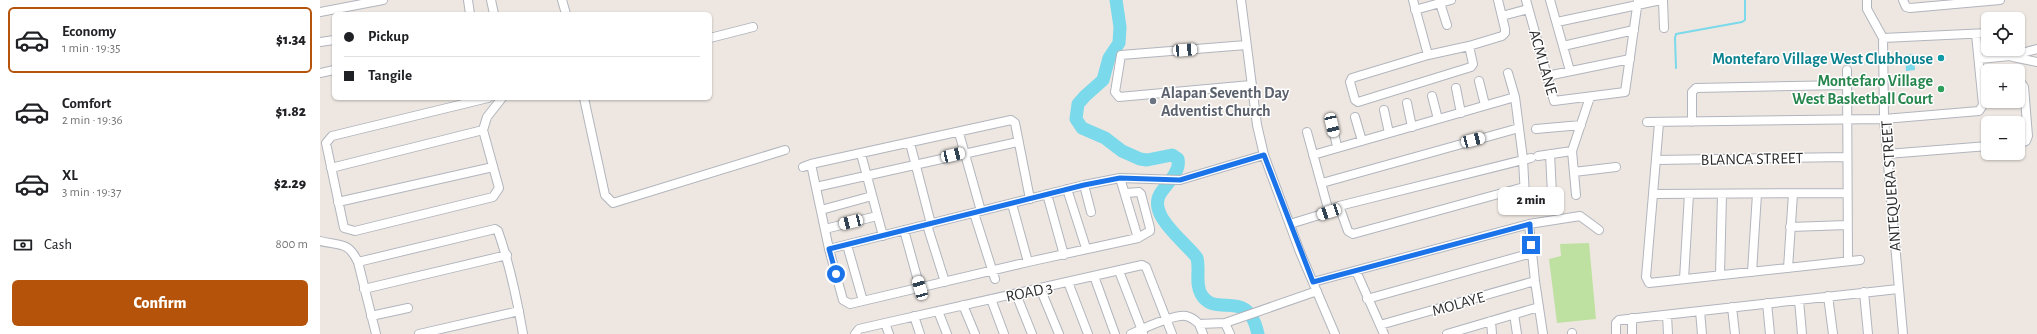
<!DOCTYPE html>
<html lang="en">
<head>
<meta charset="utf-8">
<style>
	body { margin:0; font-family:"Alegreya Sans",sans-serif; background:#f2f2f2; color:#202124; height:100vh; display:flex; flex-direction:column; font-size:15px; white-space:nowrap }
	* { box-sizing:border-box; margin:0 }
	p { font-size:13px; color:#757577 }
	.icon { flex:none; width:22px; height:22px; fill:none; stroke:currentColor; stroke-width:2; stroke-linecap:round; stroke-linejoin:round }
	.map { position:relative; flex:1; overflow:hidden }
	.details { display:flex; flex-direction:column; background:#fff; width:320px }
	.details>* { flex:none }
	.top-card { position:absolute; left:12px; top:12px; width:380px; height:88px; border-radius:6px; box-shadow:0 1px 3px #0004; display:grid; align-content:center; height:88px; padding:0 12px; background:#fff }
	.fabs { position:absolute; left:1661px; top:12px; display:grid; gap:8px }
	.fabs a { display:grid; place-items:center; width:44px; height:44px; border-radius:6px; background:#fff; box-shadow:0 1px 3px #0004; font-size:20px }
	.end { position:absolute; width:18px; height:18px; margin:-9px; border:5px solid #1a73e8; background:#fff; box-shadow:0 0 0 2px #fff }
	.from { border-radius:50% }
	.bubble { position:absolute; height:28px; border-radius:6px; background:#fff; box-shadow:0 1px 3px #0004; font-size:13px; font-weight:800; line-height:28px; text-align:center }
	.car { position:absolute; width:12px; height:24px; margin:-12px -6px; border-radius:5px; box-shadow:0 0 3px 1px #0007; background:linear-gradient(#fff 24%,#345 0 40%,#fff 0 76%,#345 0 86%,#fff 0) }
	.top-card b { display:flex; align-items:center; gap:14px; height:38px; font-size:15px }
	.top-card b+b { border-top:1px solid #e0e0e0 }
	.top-card i { width:10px; height:10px; background:#202124 }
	ul { padding:7px 0 0; list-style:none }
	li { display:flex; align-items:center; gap:12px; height:66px; margin:0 8px 6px; padding:0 4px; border:2px solid transparent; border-radius:6px }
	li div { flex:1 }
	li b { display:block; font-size:15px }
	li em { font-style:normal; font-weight:800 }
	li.selected { border-color:#b45309 }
	li>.icon { width:36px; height:36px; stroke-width:1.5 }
	.pay { display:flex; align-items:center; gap:10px; height:44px; padding:0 12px; font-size:15px }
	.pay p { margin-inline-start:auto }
	.button { display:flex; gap:8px; margin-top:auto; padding:8px 12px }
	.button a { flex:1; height:46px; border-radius:6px; background:#b45309; color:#fff; font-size:16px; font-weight:800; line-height:46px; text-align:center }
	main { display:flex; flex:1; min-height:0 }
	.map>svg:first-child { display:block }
</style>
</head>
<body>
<main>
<section class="details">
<ul>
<li class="selected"><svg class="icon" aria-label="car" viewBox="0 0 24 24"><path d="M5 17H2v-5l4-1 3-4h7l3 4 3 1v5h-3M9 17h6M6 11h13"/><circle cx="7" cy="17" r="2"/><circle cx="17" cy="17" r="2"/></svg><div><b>Economy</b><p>1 min · 19:35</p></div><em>$1.34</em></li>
<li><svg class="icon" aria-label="car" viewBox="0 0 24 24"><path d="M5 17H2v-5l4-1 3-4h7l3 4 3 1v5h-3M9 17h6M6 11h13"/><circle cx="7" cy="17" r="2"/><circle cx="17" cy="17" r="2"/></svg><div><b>Comfort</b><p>2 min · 19:36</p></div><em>$1.82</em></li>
<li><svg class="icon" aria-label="car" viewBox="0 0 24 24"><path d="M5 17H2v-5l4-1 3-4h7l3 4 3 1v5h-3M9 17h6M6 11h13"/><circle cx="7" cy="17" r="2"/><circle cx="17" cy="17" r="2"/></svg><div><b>XL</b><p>3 min · 19:37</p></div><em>$2.29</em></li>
</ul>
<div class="pay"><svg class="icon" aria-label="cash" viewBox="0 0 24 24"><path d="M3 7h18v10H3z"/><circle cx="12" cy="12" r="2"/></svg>Cash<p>800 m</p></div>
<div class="button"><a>Confirm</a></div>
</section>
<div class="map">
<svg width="1717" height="334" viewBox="0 0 1717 334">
	<rect width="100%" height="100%" fill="#eee7e1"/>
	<path fill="#bee1a1" d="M1269 243 1276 319 1237 323 1229 259 1241 256 1240 244Z"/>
	<path fill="#7ad9ea" d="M1594 54 1595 70 1586 71 1585 55Z"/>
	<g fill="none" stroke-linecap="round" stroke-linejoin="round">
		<path stroke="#7ad9ea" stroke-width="2" d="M1356 68 1355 38 1356 34 1422 22 1425 20V0"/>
		<path stroke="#7ad9ea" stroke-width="13" d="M796 0 800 27 799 43 789 58 783 80 765 96 758 104 756 119 762 128 785 138 802 151 820 159 827 160 852 155 858 159C861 172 846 184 840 194 827 216 868 244 877 258 880 270 875 283 881 294 896 320 927 285 938 334"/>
		<defs>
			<path id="minor" d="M148 0 150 14
				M171 0 174 14
				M242 0 246 14
				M921 0 937 125 944 155 980 252 1015 334
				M1093 0 1108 55
				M1206 0 1234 101 1305 92 1318 0
				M1230 0 1250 71
				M1343 0 1344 28
				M1547 0V9L1563 38 1564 119 1583 334
				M1583 0 1586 7 1590 8 1680 0
				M1120 3 1127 25
				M1095 10 1131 0
				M0 12 63 0
				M1182 16 1208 9
				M1237 22 1341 0
				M390 38 433 27
				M1563 38 1668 33
				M0 42 14 40
				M926 45 801 55 795 92 799 97 931 85
				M1149 46 1153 64 1151 67 1038 102 1035 100 1030 82 1032 78 1108 55 1149 46 1182 36 1185 33V29L1178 0
				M1243 46 1314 30
				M1693 57 1717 62
				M1659 59 1690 56 1717 49
				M1527 70 1528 261
				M0 73 14 70
				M1188 73 1195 97
				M1227 76 1310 59
				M1159 81 1165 105
				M1698 82 1702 84 1704 87 1708 136 1706 141 1698 144
				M1136 88 1141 113
				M1112 96 1118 119
				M168 98 12 136 6 143 24 228 35 231 173 197 179 188 163 130 167 117 182 98
				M264 98 285 195 293 203 465 150
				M1087 103 1092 127
				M1064 110 1069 133
				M1035 117 1042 141
				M1327 122 1564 119 1659 111 1663 105 1656 34
				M1372 122V92L1376 88 1527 85
				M1339 123 1326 277 1329 283 1540 260
				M1012 125 1017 146
				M1216 129 1261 125
				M987 132 1009 212
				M639 133 661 211
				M590 143 611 224
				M541 154 563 236
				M1230 154 1232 194
				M1567 154 1668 146
				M993 155 1195 97 1203 159 1205 197
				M1218 156 1252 151
				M1336 160 1527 157
				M491 164 691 120 695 123 710 199
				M483 167 491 164 509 249 523 300 530 304 708 262 818 238 800 178
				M11 168 163 130
				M1254 172 1296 167
				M1002 183 1199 128
				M764 185 771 212
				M496 187 698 142
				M747 189 766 248
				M806 193 819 192 821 194 830 228V231L818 238
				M727 194 744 255
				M1333 194 1527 193
				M1256 195 1252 151 1270 97
				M18 202 173 167
				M692 204 708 262
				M1019 206 1028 231 1033 234 1204 187
				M501 210 552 196
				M654 213 675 279
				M970 224 1009 212 1019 206 1211 158
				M1209 224 1215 281 1223 334
				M607 225 625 282
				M1470 227 1527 225
				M505 229 557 216
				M584 230 600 288
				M0 241C20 246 28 241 38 262L56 334
				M527 245 543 301
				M509 249 764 185 800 178 860 180 944 155
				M38 262 175 229 178 231C190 265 197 299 203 334
				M1468 268 1473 194
				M799 271 823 333
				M1036 271 1064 334
				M1432 272 1437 194
				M1400 275 1402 194
				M774 276 795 334
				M1364 279 1369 194
				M748 282 768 334
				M993 282 1209 224 1260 216 1279 230
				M720 288 739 334
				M44 289 187 255
				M1544 292 1548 334
				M696 294 712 334
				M1508 296 1513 334
				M671 299 684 334
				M1047 299 1212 253
				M1479 300 1482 334
				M1447 303 1450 334
				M643 305 655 334
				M1412 307 1415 334
				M618 311 627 334
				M1380 311 1382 334
				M1194 314 1197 334
				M1347 315 1348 334
				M51 316 88 308
				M594 316 600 334
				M1312 318V334
				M1171 321 1172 334
				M565 323 569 334
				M905 323 910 334
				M879 324 883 334
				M1060 325 1215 281
				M1252 333V334
				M99 334 199 311
				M535 334 539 329 565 323 822 265 826 267 852 334
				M811 334C822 329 854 314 866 316 871 317 875 320 879 324L905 323 997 291
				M1127 334 1219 307
				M1296 334V323L1299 320 1578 289"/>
		</defs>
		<use href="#minor" stroke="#b1b5bd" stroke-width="10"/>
		<use href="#minor" stroke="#fff" stroke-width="8"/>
	</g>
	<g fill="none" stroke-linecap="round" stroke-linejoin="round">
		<path stroke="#1a73e8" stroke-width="5" d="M516 274 509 249 764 185 800 178 860 180 944 155 993 282 1210 224 1211 245"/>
	</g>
	<circle fill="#0f9aa8" stroke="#fff" stroke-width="1.5" cx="1621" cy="58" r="4"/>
	<circle fill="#2e9e5b" stroke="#fff" stroke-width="1.5" cx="1621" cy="89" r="4"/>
	<circle fill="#6b7280" stroke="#fff" stroke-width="1.5" cx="833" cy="101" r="4"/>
	<g text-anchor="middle" stroke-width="3" stroke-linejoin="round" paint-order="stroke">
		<g font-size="16" font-weight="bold" fill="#0d838f" stroke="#fff" text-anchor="end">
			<text x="1613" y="64">Montefaro Village West Clubhouse</text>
		</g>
		<g font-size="16" fill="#2d2d2d" stroke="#fff">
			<text transform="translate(1224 62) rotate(74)" y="6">ACM LANE</text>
			<text transform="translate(1432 158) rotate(-1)" y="6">BLANCA STREET</text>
			<text transform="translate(1570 186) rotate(-94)" y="6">ANTEQUERA STREET</text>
			<text transform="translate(709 291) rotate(-12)" y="6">ROAD 3</text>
			<text transform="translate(1138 303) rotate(-16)" y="6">MOLAYE</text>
		</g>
		<g font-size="16" font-weight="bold" fill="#27864d" stroke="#fff" text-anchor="end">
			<text x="1613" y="86">Montefaro Village<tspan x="1613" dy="18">West Basketball Court</tspan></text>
		</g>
		<g font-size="16" font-weight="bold" fill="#5b616d" stroke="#fff" text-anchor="start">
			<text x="841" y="98">Alapan Seventh Day<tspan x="841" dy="18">Adventist Church</tspan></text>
		</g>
	</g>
</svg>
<div class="fabs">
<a><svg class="icon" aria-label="locate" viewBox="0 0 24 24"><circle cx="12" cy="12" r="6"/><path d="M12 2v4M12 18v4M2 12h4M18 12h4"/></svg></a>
<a>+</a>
<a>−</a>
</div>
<i class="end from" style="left:516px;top:274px"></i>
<i class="end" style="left:1211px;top:245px"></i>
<div class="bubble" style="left:1178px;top:187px;width:66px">2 min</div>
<i class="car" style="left:865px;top:50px;rotate:86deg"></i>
<i class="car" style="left:1012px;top:125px;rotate:167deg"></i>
<i class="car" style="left:1153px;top:140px;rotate:75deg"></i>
<i class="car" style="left:633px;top:155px;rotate:77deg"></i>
<i class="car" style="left:1009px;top:212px;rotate:252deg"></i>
<i class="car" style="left:531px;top:222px;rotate:256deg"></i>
<i class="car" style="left:600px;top:288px;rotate:344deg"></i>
<div class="top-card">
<b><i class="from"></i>Pickup</b>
<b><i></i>Tangile</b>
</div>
</div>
</main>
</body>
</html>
